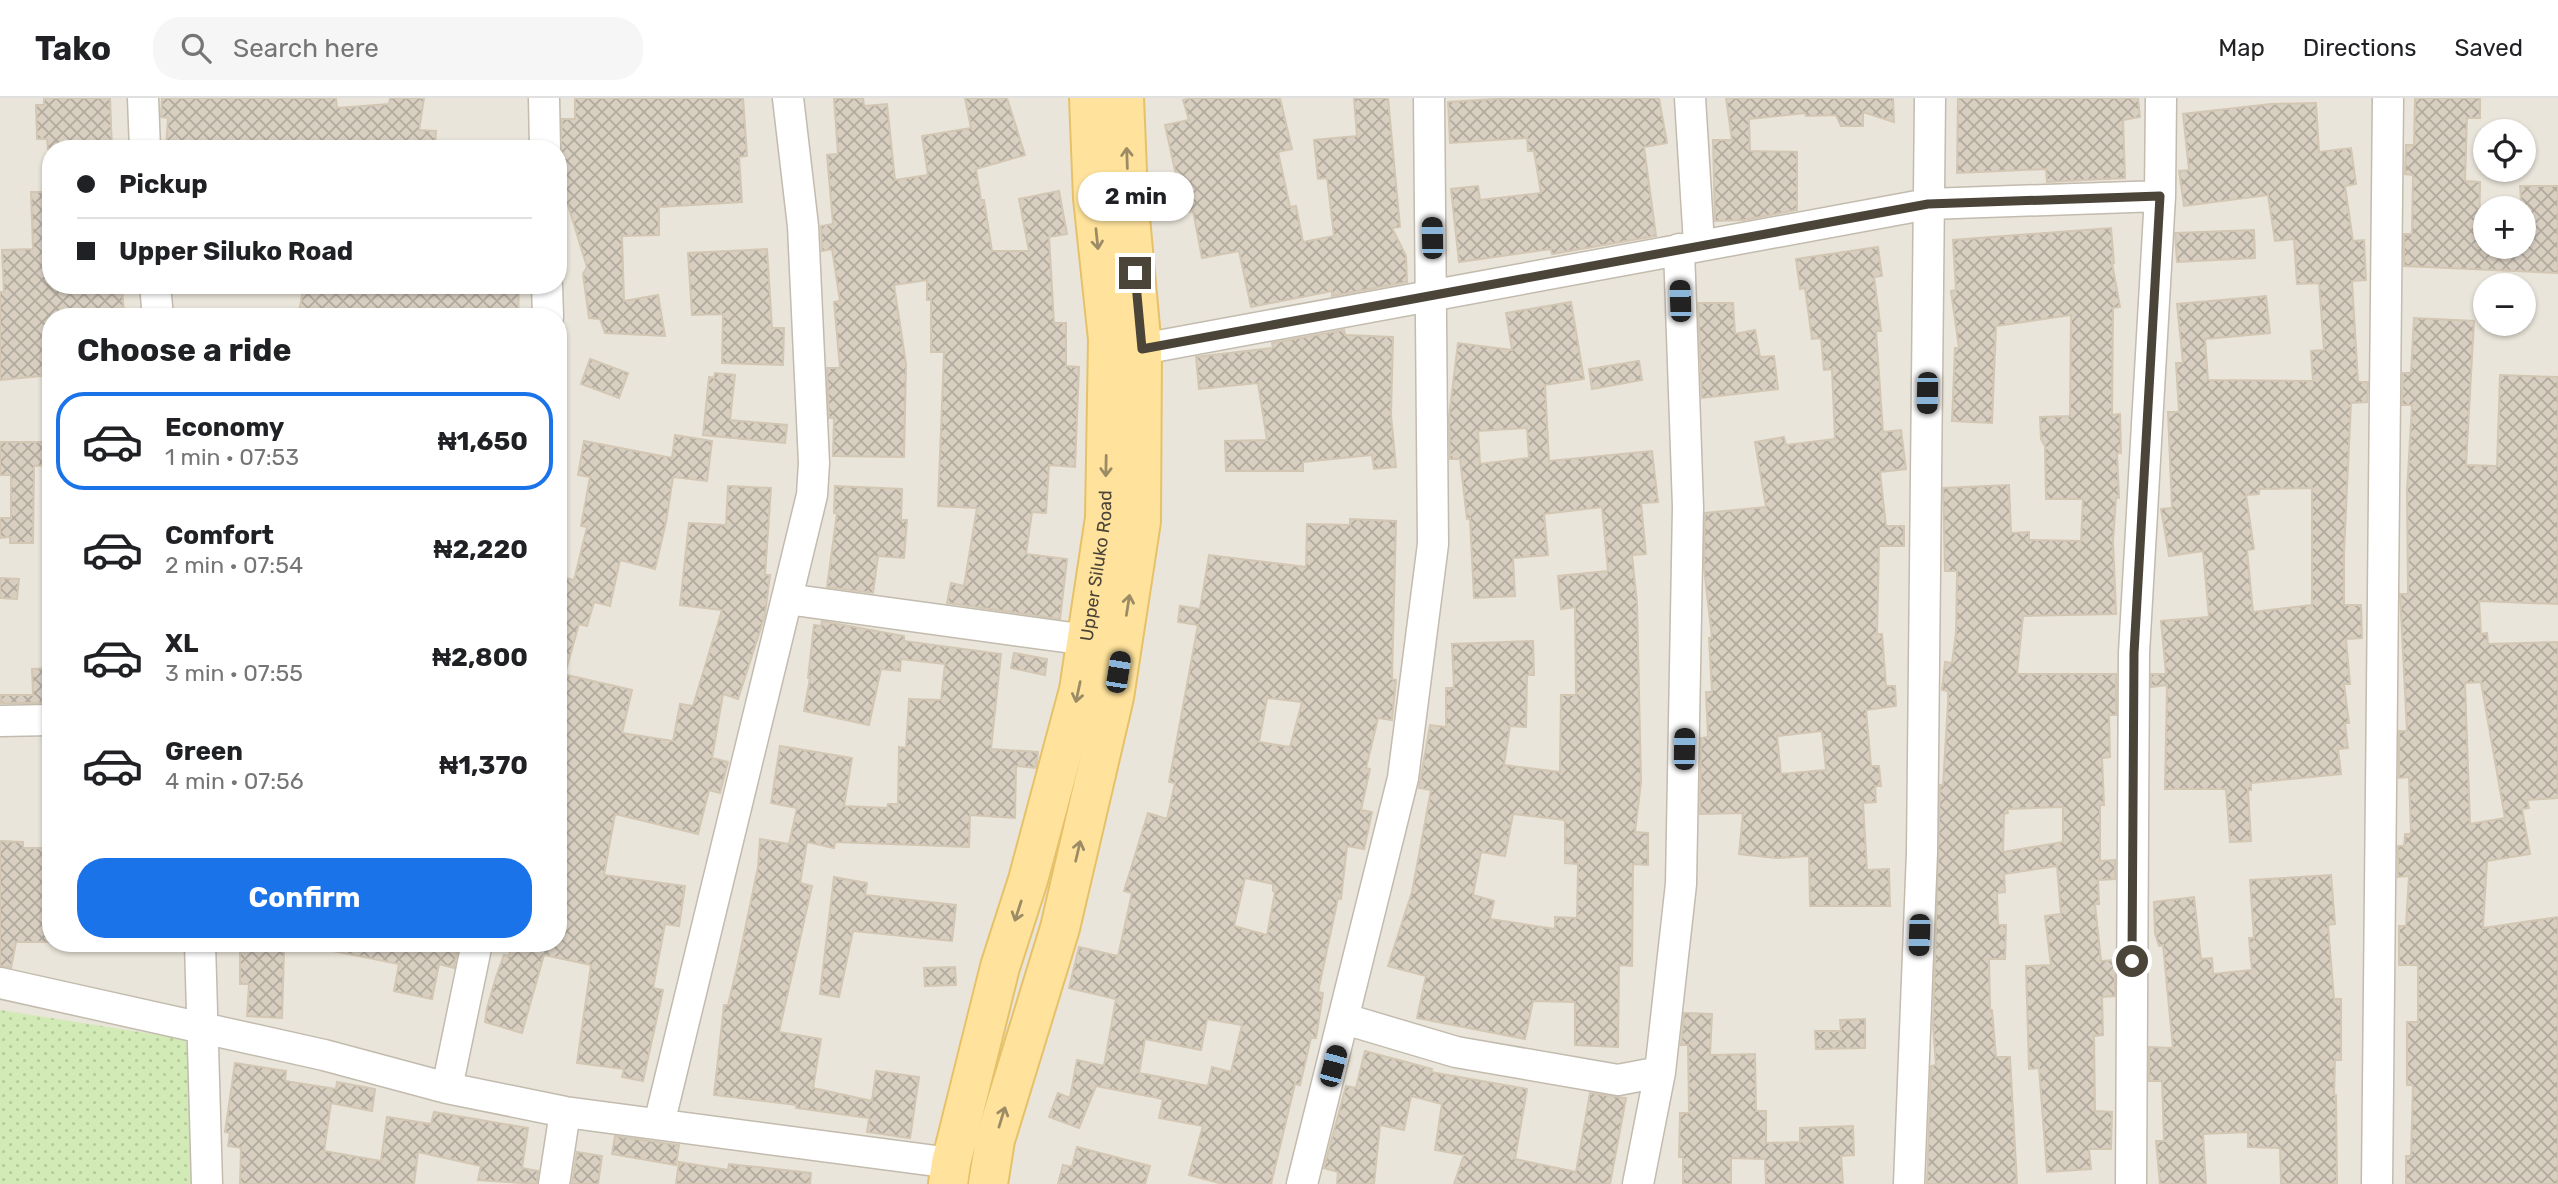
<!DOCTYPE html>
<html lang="en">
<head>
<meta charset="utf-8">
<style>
	body { margin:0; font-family:Rubik,sans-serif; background:#f6f6f6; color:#202124; height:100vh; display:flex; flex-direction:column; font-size:26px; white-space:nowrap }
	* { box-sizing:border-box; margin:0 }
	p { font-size:23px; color:#757577 }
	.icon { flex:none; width:38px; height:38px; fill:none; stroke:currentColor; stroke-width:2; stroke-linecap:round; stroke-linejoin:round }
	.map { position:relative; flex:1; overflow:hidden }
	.side { position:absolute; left:42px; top:210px; width:525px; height:644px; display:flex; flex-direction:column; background:#fff; border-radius:28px; box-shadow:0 2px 5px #0004 }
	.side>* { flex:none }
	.hud { position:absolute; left:42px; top:42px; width:525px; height:154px; border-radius:28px; box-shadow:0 2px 5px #0004; display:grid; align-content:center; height:154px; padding:0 35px; background:#fff }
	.controls { position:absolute; left:2473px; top:21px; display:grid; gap:14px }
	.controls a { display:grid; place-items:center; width:63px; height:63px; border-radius:50%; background:#fff; box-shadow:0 2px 5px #0004; font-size:35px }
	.end { position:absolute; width:32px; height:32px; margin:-16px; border:9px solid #4b4439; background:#fff; box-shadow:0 0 0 4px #fff }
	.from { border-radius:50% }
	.bubble { position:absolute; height:49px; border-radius:24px; background:#fff; box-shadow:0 2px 5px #0004; font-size:23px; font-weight:700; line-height:49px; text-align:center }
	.car { position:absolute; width:21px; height:42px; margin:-21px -10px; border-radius:9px; box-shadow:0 0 5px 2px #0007; background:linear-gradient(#222 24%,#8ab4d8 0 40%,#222 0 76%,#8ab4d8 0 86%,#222 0) }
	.hud b { display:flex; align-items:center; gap:24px; height:66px; font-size:26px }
	.hud b+b { border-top:2px solid #e0e0e0 }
	.hud i { width:18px; height:18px; background:#202124 }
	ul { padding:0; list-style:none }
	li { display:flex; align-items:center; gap:21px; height:98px; margin:0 14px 10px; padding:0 21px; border:4px solid transparent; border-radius:28px }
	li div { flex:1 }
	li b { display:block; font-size:26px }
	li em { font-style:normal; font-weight:700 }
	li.active { border-color:#1a73e8 }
	li>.icon { width:63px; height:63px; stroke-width:1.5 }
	h2 { padding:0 35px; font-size:32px; line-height:84px }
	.button { display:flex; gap:14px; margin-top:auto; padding:14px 35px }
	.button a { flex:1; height:80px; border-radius:28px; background:#1a73e8; color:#fff; font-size:28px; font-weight:700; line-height:80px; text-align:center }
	header { display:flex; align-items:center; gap:42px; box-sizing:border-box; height:98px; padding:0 35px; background:#fff; border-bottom:2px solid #e0e0e0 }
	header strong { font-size:33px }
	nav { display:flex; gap:38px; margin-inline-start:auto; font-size:24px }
	.search { width:490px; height:63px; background:#f6f6f6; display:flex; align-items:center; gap:18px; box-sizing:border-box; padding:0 24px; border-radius:28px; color:#757577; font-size:26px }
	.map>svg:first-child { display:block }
</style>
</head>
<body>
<header>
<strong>Tako</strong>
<div class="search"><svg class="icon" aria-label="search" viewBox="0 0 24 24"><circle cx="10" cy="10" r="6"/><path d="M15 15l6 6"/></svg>Search here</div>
<nav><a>Map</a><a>Directions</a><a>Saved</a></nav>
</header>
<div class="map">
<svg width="2558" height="1086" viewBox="0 0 2558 1086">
	<defs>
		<pattern id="grass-dots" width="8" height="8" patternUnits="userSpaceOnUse" patternTransform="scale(1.75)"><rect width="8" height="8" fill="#d2eab5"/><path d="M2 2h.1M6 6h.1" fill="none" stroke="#b6ca9c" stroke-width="1.8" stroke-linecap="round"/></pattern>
		<pattern id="building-cross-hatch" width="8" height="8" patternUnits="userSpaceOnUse" patternTransform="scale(1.75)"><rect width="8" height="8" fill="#d8cfc1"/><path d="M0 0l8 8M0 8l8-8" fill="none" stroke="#b1aa9e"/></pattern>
	</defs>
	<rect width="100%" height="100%" fill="#f6f3ec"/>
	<path fill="#eae5da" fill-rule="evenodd" d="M0 0H2558V1086H0ZM2485 33H2524V72H2485ZM51 51H558V187H51ZM2485 110H2524V149H2485ZM2485 187H2524V226H2485ZM51 219H558V845H51Z"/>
	<path fill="url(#grass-dots)" d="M0 912 190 942 197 1086H0Z"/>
	<path fill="url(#building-cross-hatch)" stroke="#d3c7b4" stroke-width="2" fill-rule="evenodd" d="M44 0H110L112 51H48L47 41H37L36 7H44Z
		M162 0H336L337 10 389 6 390 0H424L419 32 436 33 435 51H166L168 20 161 19Z
		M575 0H743L747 58 739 59 742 104 659 109V137L622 138 624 203 658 197 665 238 605 235 600 221 589 220 583 176 587 169 568 107H564L563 64H560L562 21H575Z
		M834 0H863L864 8 887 6 895 82 928 77 922 38 971 30 965 0H1007L1025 57 976 71 981 102H984L992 153H1029L1019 101 1059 93 1067 136 1049 139 1054 225H1066V268L1079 269 1075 369 1049 367 1046 415 1032 414 1026 456 1067 461 1060 521 947 505 951 485 964 488 977 410 938 408 944 254H931V202H927V182L894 187 906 266 904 359 833 358 834 320H829L827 270H840L834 204 840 203 832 151 822 153 821 128 833 126 827 57 838 56Z
		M1192 0H1280L1292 51 1278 54 1290 109 1296 108 1303 144 1334 138 1327 80 1318 81 1314 42 1357 38 1354 0H1388L1400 129 1392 130 1406 158 1407 184 1332 198V193L1251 209 1239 153 1202 160 1193 113 1178 116 1171 87 1178 86 1165 27 1189 22 1183 2Z
		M1511 0H1659L1667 45 1644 49 1656 138 1552 156 1551 151 1459 164 1451 91 1478 88 1480 102 1541 95 1534 53H1528L1527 40 1450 45 1448 4Z
		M1726 0H1893L1894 24 1863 14V28H1841L1836 17 1806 18 1805 15 1749 21 1750 53 1797 54V112L1744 122 1715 123 1713 42H1732Z
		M1958 0H2138L2140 19 2123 22 2125 80 2047 84 2046 71 1957 75Z
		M2415 0H2480V20H2467L2465 83 2480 84 2479 149H2524L2520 88H2558V175L2404 168V136H2412L2413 77 2405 76V71L2406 47H2414Z
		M2316 5 2319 54 2351 50 2356 86 2345 88 2353 143 2364 142 2366 182 2352 183 2358 284H2368L2367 304 2351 305 2344 454V507H2361L2362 540 2346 541 2350 586H2344L2349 625H2345L2348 650 2338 651 2341 676 2251 685V692H2248L2251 743 2230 744 2226 691H2165L2167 587 2151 589V576H2166L2161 523 2209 519 2203 453 2169 458 2161 411 2172 410 2168 314H2179L2176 265H2183L2177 206 2266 198 2270 235 2205 241 2208 282 2313 283 2311 253 2324 252 2319 185 2297 186 2294 141 2275 143 2268 97 2184 108 2179 73 2189 72 2183 16 2271 6ZM2312 390V507L2253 514 2247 452 2254 451 2246 397 2259 396V391Z
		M31 94H51V187H122L124 219H51V277L0 282V194H4L2 152 33 151Z
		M2111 130 2114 165H2112L2120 209 2113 210 2112 317 2120 316 2121 355H2117L2119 400H2116L2113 443 2116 516 2023 518 2017 576H2116V617H2109L2110 659 2102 660 2104 707H2100V763L2115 762V781L2098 782 2099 806H2095L2101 863 2114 862 2115 870V898L2102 899 2103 937 2094 938 2095 1013 2112 1014 2111 1051H2089L2091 1071 2047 1074 2039 970 2029 971 2026 868 2051 867 2045 818 2061 816 2057 768 2004 776 2005 794 1997 795 1998 827H2006L2005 861H1989L1990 912H1992L1996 959H2010L2017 1086H1927L1931 968 1936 967 1933 928 1940 687H1943L1948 605V593L1942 592 1945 564 1952 565 1956 535 1957 473H1945L1943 390 2009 387 2011 435 2029 434V442L2081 443 2083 401H2046L2045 348 2041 341 2040 319 2070 318 2071 217 1996 228 1992 325 1952 323 1955 250H1959L1951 193 1956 192 1953 142ZM2063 709V744L2003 754 2004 716 2008 715 2007 711Z
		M2254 132 2255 160 2177 164 2175 135Z
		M1878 149 1882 178 1874 179 1881 233H1876L1883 334 1901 332 1906 371 1880 374 1886 428H1904V448H1879L1877 536H1882L1886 588H1895L1896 608 1866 612 1871 668H1879L1881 688H1875L1876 704 1863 705 1867 772 1889 771 1890 808H1810L1809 758 1776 760 1739 756 1743 715 1700 716 1701 640 1708 639 1706 594H1712L1709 540H1712L1704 470 1705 415 1766 409 1755 344 1784 339 1786 347 1835 341 1832 271 1824 272 1821 240 1812 241 1805 190 1800 191 1796 161ZM1822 633 1826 672 1781 676 1777 638Z
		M767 151 772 230H784L783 267 722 265 723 216 692 217 688 155Z
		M304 187H519L518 219H298Z
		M1571 204 1584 281 1545 287 1549 363 1652 353 1658 404 1641 405 1646 456 1632 457 1637 505 1641 684 1635 734 1648 735V767L1633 766 1632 868 1619 867 1618 949 1575 947V904L1533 903 1525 941 1417 920 1426 878 1388 868 1412 794 1431 692 1419 690 1430 627 1446 629V590H1454L1452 546 1533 543 1534 577H1527L1526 629 1510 628 1504 667 1560 674 1561 597H1576L1575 509 1561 511 1558 478 1608 473 1602 409 1544 416 1548 457 1513 460 1515 498 1474 500 1470 420 1467 421 1460 361H1450L1449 318 1458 245 1512 252 1506 215ZM1527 330 1529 360 1480 366 1478 333ZM1513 716 1565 722V765L1578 766 1577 820 1555 819V831L1490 821 1494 803 1473 797 1481 754 1505 758Z
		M1698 205H1733L1735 236 1755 232 1760 259 1774 258 1778 291 1702 300Z
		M2414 220 2474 223 2466 367 2497 368 2500 277 2558 279V506L2479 503 2481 536 2487 535 2488 546 2558 544V700L2527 702 2529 710 2522 711 2530 756 2487 763 2483 830 2558 819V1086H2406V1058H2411L2413 987H2407V924H2418V867H2399V828H2406L2409 778 2398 779V748H2404L2405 736H2411L2409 679 2399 680V633H2407L2400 496H2408L2407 393 2412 307H2402L2403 275H2411ZM2481 584 2505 720 2470 726 2465 585Z
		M1344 232 1345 237 1393 239 1391 317 1396 369 1374 371 1372 357 1303 364V373H1226L1225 343 1267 342 1258 285 1199 291 1196 259 1273 250 1272 245Z
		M590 261 628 275 619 300 581 286Z
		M1639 263 1642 282 1592 291 1589 271Z
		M715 275 735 277 730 322 787 327 785 345 703 337 709 279 714 280Z
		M675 337 712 343 707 383 673 379 666 424 655 471 620 462 610 508 594 504 587 528 579 526 563 583H558V478L574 482 587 429 581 428 590 379 578 377 584 343 672 360Z
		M0 344H51V367L34 368 33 445H10V439L0 440V420H11V377H0Z
		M728 388 771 390 765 477H770L765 517 738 601 723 596 712 660 728 664 720 695 709 692 698 736 615 716 604 777 685 788 679 828 665 826 653 890 663 892 643 983 622 979 624 971 577 965 591 867 544 857 522 935 485 924 487 910 496 879 504 857 509 858 511 845H558V613L567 577 632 592 622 635 673 643 680 606 693 608 722 512 680 507 689 425 726 427Z
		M835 388 902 391 901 422H907L904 460 878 458 873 495 827 489 837 415H834Z
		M1350 421 1396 423 1392 581 1396 582 1392 622 1378 620 1366 670 1370 671 1361 712 1372 714 1364 751 1347 748 1341 801 1338 800 1318 894 1323 895 1316 940H1311L1300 987 1295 986 1271 1086H1223L1189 1077 1203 1028 1159 1020 1163 1001 1096 988 1079 1030 1049 1019 1058 995 1070 1000 1077 962 1104 968 1116 901 1069 890 1079 849 1118 858 1132 795 1124 793 1148 715 1167 721 1175 685 1169 684 1198 527 1178 524 1180 508 1200 511 1209 457 1306 469 1307 426 1350 427ZM1267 600 1302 604 1290 649 1259 644ZM1245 780 1273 786V793L1275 794 1267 837 1234 828ZM1207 921 1242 927 1231 974 1212 969 1208 988 1139 975 1145 941 1201 952Z
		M0 480 19 481 17 501 0 500Z
		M822 523 904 538V543L1001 556 991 651 1038 654 1036 670 1016 668 1015 720 970 717 969 749 835 744 834 750 807 744 800 785 812 788 779 934 821 941 813 990 872 1003 876 973 919 979 910 1040 867 1034 869 1020 796 1010 797 1007 714 997 724 907H728L738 865 758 769 760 741 789 746 797 710 771 705 780 648 852 660 844 708 887 710 888 706H898L899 649 906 650 909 601 941 602 945 566 901 561 900 573 881 571 869 627 804 613 810 580H808L814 527 821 528Z
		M1014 555 1047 561 1045 577 1011 570Z
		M51 570V605H1V597H33L32 571Z
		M0 743 23 744V750H49V844H16L11 870 0 868Z
		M2331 777 2335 826 2328 827 2334 901H2341V962H2335L2334 997H2336L2337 1086H2281L2280 1050 2248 1049V1034L2203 1036 2206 1086H2160L2156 1043H2164L2162 983H2149V949L2173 950 2163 847 2159 848 2155 835 2154 804 2194 799 2201 861 2212 860 2213 876 2252 872 2249 840H2254L2250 782Z
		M834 779 867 785 865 797 956 807 952 843 853 833 839 899 820 896Z
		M334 845H459L454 870 439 866 432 901 394 893 399 866 333 853Z
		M240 852H284L282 920 247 918 249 886H240Z
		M955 869 956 887 925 888 924 870Z
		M1684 915 1712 916 1710 957 1755 956 1756 1013H1766V1045L1800 1044V1030L1853 1028 1854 1057 1841 1058 1843 1086H1766L1765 1061 1731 1060V1086H1683V1059H1679L1680 1015H1689L1688 947H1681Z
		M1865 921V950L1816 951 1815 933H1841L1840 922Z
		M1365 953 1432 971 1431 974 1527 991 1515 1061 1576 1074 1590 995 1626 1000 1610 1086H1454L1464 1057 1435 1052 1442 1006 1411 998 1404 1032 1380 1027 1374 1086H1337L1338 1074 1324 1070 1346 988 1356 990Z
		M235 965 286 973 285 983 336 991 337 984 375 991 372 1013 331 1005 324 1053 381 1063 387 1019 431 1026 434 1014 528 1030 522 1070 538 1073 537 1086 478 1082 481 1068 418 1054 414 1086H240L241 1050 228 1048 230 1035 225 1034Z
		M615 1038 679 1047 676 1067 612 1056Z
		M1077 1049 1150 1068 1145 1086H1058L1063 1067 1072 1069Z
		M577 1054 602 1058 598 1086H572Z
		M679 1064 728 1072 729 1066 811 1075 810 1086H676Z"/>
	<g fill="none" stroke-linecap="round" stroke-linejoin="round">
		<defs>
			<path id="minor" d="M143 0 145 51
				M544 0 545 51
				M1690 0 1699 146
				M155 187 158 219
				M547 187 548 219
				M1142 251 1928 106 2160 98
				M787 501 1087 542
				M0 623 51 622
				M200 845 207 1086
				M0 885 324 957 447 990 565 1014 951 1065
				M1345 921 1456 954 1618 982 1660 974
				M447 990 477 845
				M659 1026 812 397 814 365 803 128 788 0
				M554 1086 565 1014
				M1302 1086 1403 680 1433 446 1429 0
				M1638 1086 1660 974 1681 786 1688 409 1679 151
				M1909 1086 1922 754 1930 0
				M2131 1086 2134 555 2160 98 2161 0
				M2377 1086 2388 0"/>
			<g id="major">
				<path id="s1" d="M948 1086 951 1065 1000 869 1028 782 1079 592 1105 420 1108 241 1093 100 1089 0"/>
				<path d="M988 1086 995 1042 1060 830 1114 599 1141 423 1142 251 1128 98 1124 0"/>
			</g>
		</defs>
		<use href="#minor" stroke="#c2bbae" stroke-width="33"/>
		<use href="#major" stroke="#e6c16a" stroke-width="42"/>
		<use href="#minor" stroke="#fff" stroke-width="30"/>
		<use href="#major" stroke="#ffe39c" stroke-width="38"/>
	</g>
	<defs><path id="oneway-shaft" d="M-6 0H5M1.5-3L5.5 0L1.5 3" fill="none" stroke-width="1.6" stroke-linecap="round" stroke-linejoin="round" transform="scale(1.75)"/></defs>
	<g stroke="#9c8c66">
		<use href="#oneway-shaft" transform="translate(1127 60) rotate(-92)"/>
		<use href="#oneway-shaft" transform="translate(1097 141) rotate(84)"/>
		<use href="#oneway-shaft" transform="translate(1106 368) rotate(91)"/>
		<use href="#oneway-shaft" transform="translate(1128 507) rotate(-81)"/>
		<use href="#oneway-shaft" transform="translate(1078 594) rotate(102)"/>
		<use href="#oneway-shaft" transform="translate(1078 753) rotate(-77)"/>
		<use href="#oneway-shaft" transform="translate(1018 813) rotate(108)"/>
		<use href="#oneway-shaft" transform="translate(1002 1019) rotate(-73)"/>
	</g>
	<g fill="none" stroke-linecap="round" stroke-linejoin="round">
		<path stroke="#4b4439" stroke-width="9" d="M1135 175 1142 251 1928 106 2160 98 2134 555 2132 863"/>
	</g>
	<g text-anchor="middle" stroke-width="5" stroke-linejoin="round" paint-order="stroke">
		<g font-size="18" fill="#4b4439" stroke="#fff">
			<text dy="6" stroke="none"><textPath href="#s1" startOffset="637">Upper Siluko Road</textPath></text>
		</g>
	</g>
</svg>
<div class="controls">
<a><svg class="icon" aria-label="locate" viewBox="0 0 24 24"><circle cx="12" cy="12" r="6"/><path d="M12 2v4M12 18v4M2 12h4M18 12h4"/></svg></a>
<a>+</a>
<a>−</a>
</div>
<i class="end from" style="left:2132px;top:863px"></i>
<i class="end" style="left:1135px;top:175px"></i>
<div class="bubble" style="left:1078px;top:74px;width:116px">2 min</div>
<i class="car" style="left:1432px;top:140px;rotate:359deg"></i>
<i class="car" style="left:1680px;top:203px;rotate:358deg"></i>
<i class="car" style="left:1927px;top:295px;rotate:181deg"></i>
<i class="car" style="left:1118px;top:574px;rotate:9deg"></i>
<i class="car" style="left:1684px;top:651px;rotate:1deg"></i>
<i class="car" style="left:1919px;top:837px;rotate:182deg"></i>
<i class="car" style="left:1333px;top:968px;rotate:15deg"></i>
<div class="hud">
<b><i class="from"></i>Pickup</b>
<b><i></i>Upper Siluko Road</b>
</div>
<section class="side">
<h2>Choose a ride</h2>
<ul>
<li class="active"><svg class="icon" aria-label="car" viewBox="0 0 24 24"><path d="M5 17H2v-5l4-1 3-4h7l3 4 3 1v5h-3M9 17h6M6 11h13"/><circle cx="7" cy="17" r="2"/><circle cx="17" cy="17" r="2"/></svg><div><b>Economy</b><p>1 min · 07:53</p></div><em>₦1,650</em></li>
<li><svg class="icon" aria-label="car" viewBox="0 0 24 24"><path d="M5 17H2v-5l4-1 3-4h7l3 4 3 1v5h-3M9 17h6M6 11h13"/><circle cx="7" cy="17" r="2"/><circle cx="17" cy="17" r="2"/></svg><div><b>Comfort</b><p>2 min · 07:54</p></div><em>₦2,220</em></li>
<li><svg class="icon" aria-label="car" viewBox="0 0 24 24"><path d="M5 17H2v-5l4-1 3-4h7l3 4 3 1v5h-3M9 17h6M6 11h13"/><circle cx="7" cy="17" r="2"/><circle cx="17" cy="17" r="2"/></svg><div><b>XL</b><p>3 min · 07:55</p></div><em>₦2,800</em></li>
<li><svg class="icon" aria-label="car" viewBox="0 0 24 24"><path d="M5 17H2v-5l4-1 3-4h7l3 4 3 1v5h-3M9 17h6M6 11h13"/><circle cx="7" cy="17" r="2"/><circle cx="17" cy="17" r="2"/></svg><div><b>Green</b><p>4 min · 07:56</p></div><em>₦1,370</em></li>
</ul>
<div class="button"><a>Confirm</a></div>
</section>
</div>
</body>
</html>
